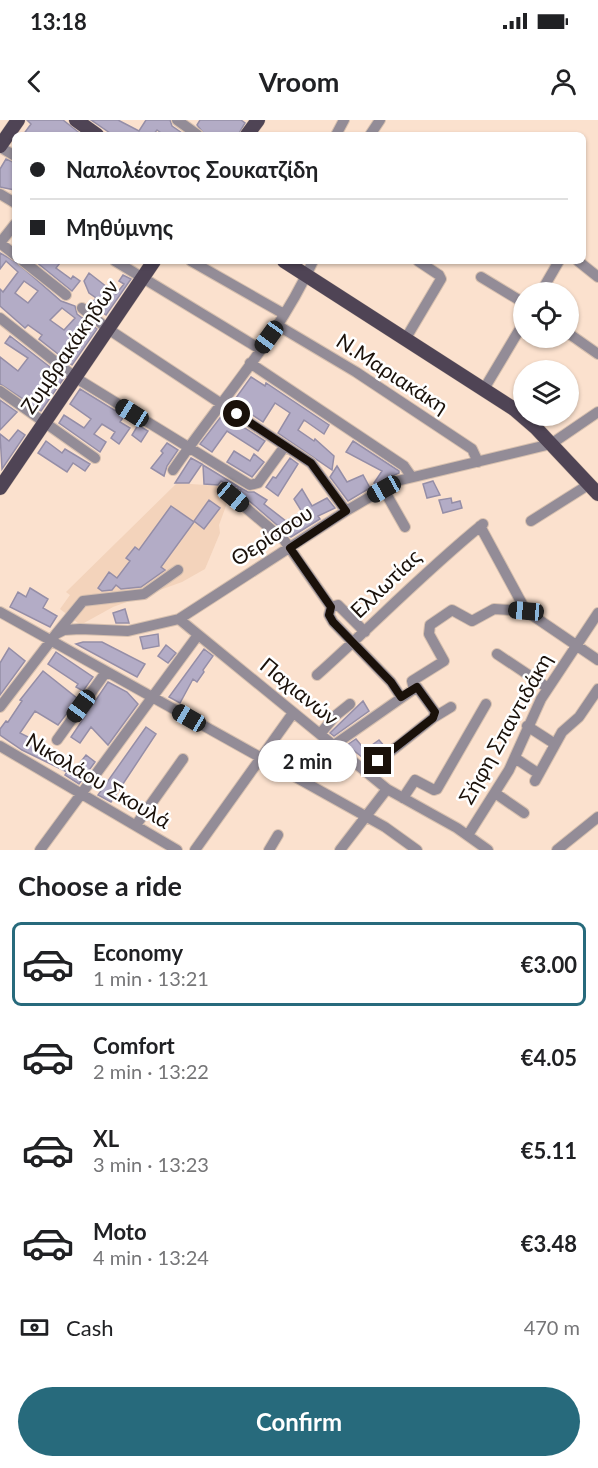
<!DOCTYPE html>
<html lang="en">
<head>
<meta charset="utf-8">
<style>
	body { margin:0; font-family:Lato,sans-serif; background:#f2f2f2; color:#202124; height:100vh; display:flex; flex-direction:column; font-size:22px; white-space:nowrap }
	* { box-sizing:border-box; margin:0 }
	p { font-size:20px; color:#757577 }
	.icon { flex:none; width:33px; height:33px; fill:none; stroke:currentColor; stroke-width:2; stroke-linecap:round; stroke-linejoin:round }
	.map { position:relative; height:730px; overflow:hidden }
	.side { display:flex; flex-direction:column; background:#fff; flex:1 }
	.side>* { flex:none }
	.guide { position:absolute; left:12px; top:12px; width:574px; height:132px; border-radius:9px; box-shadow:0 2px 4px #0004; display:grid; align-content:center; height:132px; padding:0 18px; background:#fff }
	.buttons { position:absolute; left:513px; top:162px; display:grid; gap:12px }
	.buttons a { display:grid; place-items:center; width:66px; height:66px; border-radius:50%; background:#fff; box-shadow:0 2px 4px #0004; font-size:30px }
	.end { position:absolute; width:27px; height:27px; margin:-14px; border:8px solid #1a110a; background:#fff; box-shadow:0 0 0 3px #fff }
	.from { border-radius:50% }
	.bubble { position:absolute; height:42px; border-radius:21px; background:#fff; box-shadow:0 2px 4px #0004; font-size:20px; font-weight:700; line-height:42px; text-align:center }
	.car { position:absolute; width:18px; height:36px; margin:-18px -9px; border-radius:8px; box-shadow:0 0 4px 2px #0007; background:linear-gradient(#222 24%,#8ab4d8 0 40%,#222 0 76%,#8ab4d8 0 86%,#222 0) }
	.guide b { display:flex; align-items:center; gap:21px; height:57px; font-size:22px }
	.guide b+b { border-top:2px solid #e0e0e0 }
	.guide i { width:15px; height:15px; background:#202124 }
	ul { padding:0; list-style:none }
	li { display:flex; align-items:center; gap:18px; height:84px; margin:0 12px 9px; padding:0 6px; border:3px solid transparent; border-radius:9px }
	li div { flex:1 }
	li b { display:block; font-size:22px }
	li em { font-style:normal; font-weight:700 }
	li.on { border-color:#276a7c }
	li>.icon { width:54px; height:54px; stroke-width:1.5 }
	h2 { padding:0 18px; font-size:27px; line-height:72px }
	.pay { display:flex; align-items:center; gap:15px; height:66px; padding:0 18px; font-size:22px }
	.pay p { margin-inline-start:auto }
	.primary-button { display:flex; gap:12px; margin-top:auto; padding:12px 18px }
	.primary-button a { flex:1; height:69px; border-radius:36px; background:#276a7c; color:#fff; font-size:24px; font-weight:700; line-height:69px; text-align:center }
	.status { display:flex; justify-content:space-between; align-items:center; height:42px; padding:0 30px; background:#fff; direction:ltr }
	.status svg { height:16px; fill:currentColor }
	header { display:flex; justify-content:space-between; align-items:center; height:78px; padding:0 18px; background:#fff; font-size:27px; font-weight:700 }
	.map>svg:first-child { display:block }
</style>
</head>
<body>
<div class="status"><b>13:18</b><svg viewBox="0 0 49 12"><path d="M0 12V9h3v3zM5 12V6h3v6zM10 12V3h3v9zM15 12V0h3v12zM26 1h20v11H26zM47 4h2v5h-2z"/></svg></div>
<header><svg class="icon" aria-label="back" viewBox="0 0 24 24"><path d="M15 5l-7 7 7 7"/></svg>Vroom<svg class="icon" aria-label="person" viewBox="0 0 24 24"><circle cx="12" cy="8" r="4"/><path d="M4 21q1-7 8-7t8 7"/></svg></header>
<div class="map">
<svg width="598" height="730" viewBox="0 0 598 730">
	<rect width="100%" height="100%" fill="#fbe1ce"/>
	<path fill="#f3d3bb" d="M177 363 233 367 219 405 220 413 205 449 182 462 113 487 84 503H78L60 489 70 475 66 472Z"/>
	<path fill="#b3acc6" stroke="#958ea7" stroke-width="1.5" fill-rule="evenodd" d="M27 0H63L82 15H23L31 4Z
		M91 0H118L139 11 146 0H170L172 6 185 15H164L157 10 153 15H113Z
		M200 0H241L245 3 238 15H205L197 5Z
		M6 39 15 43V70L0 67V49Z
		M0 133 16 142 61 181 75 186 77 194 97 209 72 245 39 219 42 215 28 205 25 208 0 186V169L3 172 18 152 6 141 0 149ZM24 161 38 171 28 183 15 173ZM62 188 75 198 64 210 50 200Z
		M35 141H57L60 143 56 148 71 159 73 156 80 161 72 171Z
		M89 153 116 174 124 164 119 161 123 155 131 159 106 195 91 184 96 178 89 173 84 161Z
		M10 216 64 258 41 291 0 264V237L18 251 28 238 5 223Z
		M251 257 265 266 266 263 329 305 324 314 304 300 298 310 314 321 315 319 334 336 332 350 278 313 290 293 275 283 263 302 233 282Z
		M80 269 124 296 120 302 130 308 119 324 111 318 115 312 102 304 94 314 106 322 100 332 59 303 64 295 84 308 91 299 70 284Z
		M0 280 17 292 0 310Z
		M223 294 265 321 258 331 227 311 212 332 200 324Z
		M138 305 148 311 141 322 132 315Z
		M18 310 25 315 2 349 0 314 9 321Z
		M46 321 62 333 65 329 90 344 85 351 73 343 67 352 38 333Z
		M353 321 399 351V353L376 364 374 363 382 351 346 332Z
		M167 323 178 330 167 346 164 356 151 348 163 333 161 331Z
		M234 331 250 341 254 334 264 342 252 357 227 342Z
		M191 338 202 344 189 363H175Z
		M290 338 298 344 278 376 266 367 273 357 276 358Z
		M203 345 239 367 229 366 221 361 218 365 204 364Z
		M337 346 347 362 363 355 370 368 348 381 330 357Z
		M433 361 440 375 427 378 423 364Z
		M239 367 248 372H254L267 380 264 384 286 401 302 392 294 379 302 369 312 386 327 378 335 388 318 396 320 399 291 417 240 373 241 370 237 369Z
		M451 378 452 383 460 381 462 388 443 393 439 380Z
		M209 380 220 388 204 409 194 401Z
		M171 386 194 402 161 447 165 450 141 467 121 469 116 465 112 470 102 471 98 468 109 452 117 458 130 441 126 438 135 427 139 430Z
		M30 468 48 479 43 488 57 496 50 507 10 487 18 472 26 477Z
		M125 489 129 503H116L113 493Z
		M158 514 159 526 143 529 140 517Z
		M83 522H102L145 544 137 557 76 524Z
		M166 525 176 533 168 543 158 536Z
		M9 528 25 541 0 575V543Z
		M204 529 213 536 203 550 204 552 197 562 193 559 180 583 169 577Z
		M56 532 93 557 83 571 76 567 78 564 48 544Z
		M43 551 78 579 58 605 35 591 20 613 48 627 76 648 86 635 95 642 79 664 65 655 67 652 22 630 0 615V609L6 601 8 602 22 581 20 580Z
		M108 562 127 572 138 584 108 625 91 607 80 623 71 617Z
		M363 581 369 591 334 616 330 613Z
		M146 607 156 614 111 682 98 675Z
		M356 619 365 630 379 620 385 627 367 641 347 625Z"/>
	<g fill="none" stroke-linecap="round" stroke-linejoin="round">
		<defs>
			<path id="minor" d="M177 0 198 15
				M336 15 344 0
				M370 15 380 0
				M0 27 15 36
				M0 74 15 83
				M0 123 15 104
				M0 123 15 135
				M23 141 66 175
				M115 141 260 229
				M191 141 284 194
				M578 141 598 157
				M481 157 524 183
				M541 172 559 141
				M82 188 108 209 311 343 346 391
				M0 198 76 258 250 365 258 363 285 326
				M277 205 356 252 472 329 478 342
				M568 213 598 234
				M406 218 441 159 439 155 418 141
				M250 243 404 346 411 356
				M484 269 524 202
				M0 271 95 338
				M173 350C220 281 279 217 313 141
				M384 370 405 407
				M233 377 284 420 331 487
				M531 401 588 365
				M480 406 526 491 598 540
				M0 492 385 707 417 730
				M179 499 387 669 457 708 488 730
				M365 512 338 485 331 487 329 495 333 502 391 562 401 577
				M56 514 83 481 144 474 178 450
				M497 534 548 568
				M317 555C373 505 425 451 483 404
				M414 570 412 561 444 541 429 514 430 505 452 490 472 501 494 489 526 491
				M0 587 56 514 64 510 80 509 128 511 179 499 346 391 397 361 551 324 598 292
				M527 606 555 624
				M320 614 335 596 350 584
				M57 620 106 552
				M334 625 417 567 435 592 433 598
				M0 626 177 730
				M515 638 539 654
				M365 652 433 598 451 587
				M535 661 562 612 579 597 598 569
				M495 673 524 693
				M403 678 415 660 434 670 437 669 486 584
				M136 705 183 639
				M468 715 509 650 541 579 598 493
				M40 730 198 515
				M195 730 293 593
				M269 730 278 715
				M340 730 387 669
				M557 730 598 697"/>
			<path id="major" d="M76 0 97 15
				M247 15 258 0
				M0 26 18 0
				M284 141 514 289 536 308 598 374
				M0 368 154 141"/>
		</defs>
		<use href="#minor" stroke="#d7c0af" stroke-width="12"/>
		<use href="#major" stroke="#d7c0af" stroke-width="15"/>
		<use href="#minor" stroke="#938c97" stroke-width="10"/>
		<use href="#major" stroke="#4f4455" stroke-width="14"/>
	</g>
	<g fill="none" stroke-linecap="round" stroke-linejoin="round">
		<path stroke="#1a110a" stroke-width="8" d="M237 294 311 343 346 391 290 428 331 487 329 495 333 502 391 562 401 577 417 567 435 592 433 598 378 641"/>
	</g>
	<g text-anchor="middle" stroke-width="5" stroke-linejoin="round" paint-order="stroke">
		<g font-size="21" fill="#1a110a" stroke="#fff">
			<text transform="translate(70 227) rotate(-56)" y="7">Ζυμβρακάκηδων</text>
			<text transform="translate(392 254) rotate(33)" y="7">Ν.Μαριακάκη</text>
			<text transform="translate(272 416) rotate(-33)" y="7">Θερίσσου</text>
			<text transform="translate(386 464) rotate(-44)" y="7">Ελλωτίας</text>
			<text transform="translate(299 572) rotate(39)" y="7">Παχιανών</text>
			<text transform="translate(506 609) rotate(-61)" y="7">Σήφη Σπαντιδάκη</text>
			<text transform="translate(98 661) rotate(31)" y="7">Νικολάου Σκουλά</text>
		</g>
	</g>
</svg>
<div class="buttons">
<a><svg class="icon" aria-label="locate" viewBox="0 0 24 24"><circle cx="12" cy="12" r="6"/><path d="M12 2v4M12 18v4M2 12h4M18 12h4"/></svg></a>
<a><svg class="icon" aria-label="layers" viewBox="0 0 24 24"><path d="M12 4l9 5-9 5-9-5zM3 14l9 5 9-5"/></svg></a>
</div>
<i class="end from" style="left:237px;top:294px"></i>
<i class="end" style="left:378px;top:641px"></i>
<div class="bubble" style="left:258px;top:620px;width:99px">2 min</div>
<i class="car" style="left:269px;top:217px;rotate:216deg"></i>
<i class="car" style="left:132px;top:293px;rotate:302deg"></i>
<i class="car" style="left:384px;top:369px;rotate:241deg"></i>
<i class="car" style="left:233px;top:377px;rotate:130deg"></i>
<i class="car" style="left:526px;top:491px;rotate:275deg"></i>
<i class="car" style="left:81px;top:586px;rotate:216deg"></i>
<i class="car" style="left:189px;top:598px;rotate:300deg"></i>
<div class="guide">
<b><i class="from"></i>Ναπολέοντος Σουκατζίδη</b>
<b><i></i>Μηθύμνης</b>
</div>
</div>
<section class="side">
<h2>Choose a ride</h2>
<ul>
<li class="on"><svg class="icon" aria-label="car" viewBox="0 0 24 24"><path d="M5 17H2v-5l4-1 3-4h7l3 4 3 1v5h-3M9 17h6M6 11h13"/><circle cx="7" cy="17" r="2"/><circle cx="17" cy="17" r="2"/></svg><div><b>Economy</b><p>1 min · 13:21</p></div><em>€3.00</em></li>
<li><svg class="icon" aria-label="car" viewBox="0 0 24 24"><path d="M5 17H2v-5l4-1 3-4h7l3 4 3 1v5h-3M9 17h6M6 11h13"/><circle cx="7" cy="17" r="2"/><circle cx="17" cy="17" r="2"/></svg><div><b>Comfort</b><p>2 min · 13:22</p></div><em>€4.05</em></li>
<li><svg class="icon" aria-label="car" viewBox="0 0 24 24"><path d="M5 17H2v-5l4-1 3-4h7l3 4 3 1v5h-3M9 17h6M6 11h13"/><circle cx="7" cy="17" r="2"/><circle cx="17" cy="17" r="2"/></svg><div><b>XL</b><p>3 min · 13:23</p></div><em>€5.11</em></li>
<li><svg class="icon" aria-label="car" viewBox="0 0 24 24"><path d="M5 17H2v-5l4-1 3-4h7l3 4 3 1v5h-3M9 17h6M6 11h13"/><circle cx="7" cy="17" r="2"/><circle cx="17" cy="17" r="2"/></svg><div><b>Moto</b><p>4 min · 13:24</p></div><em>€3.48</em></li>
</ul>
<div class="pay"><svg class="icon" aria-label="cash" viewBox="0 0 24 24"><path d="M3 7h18v10H3z"/><circle cx="12" cy="12" r="2"/></svg>Cash<p>470 m</p></div>
<div class="primary-button"><a>Confirm</a></div>
</section>
</body>
</html>
